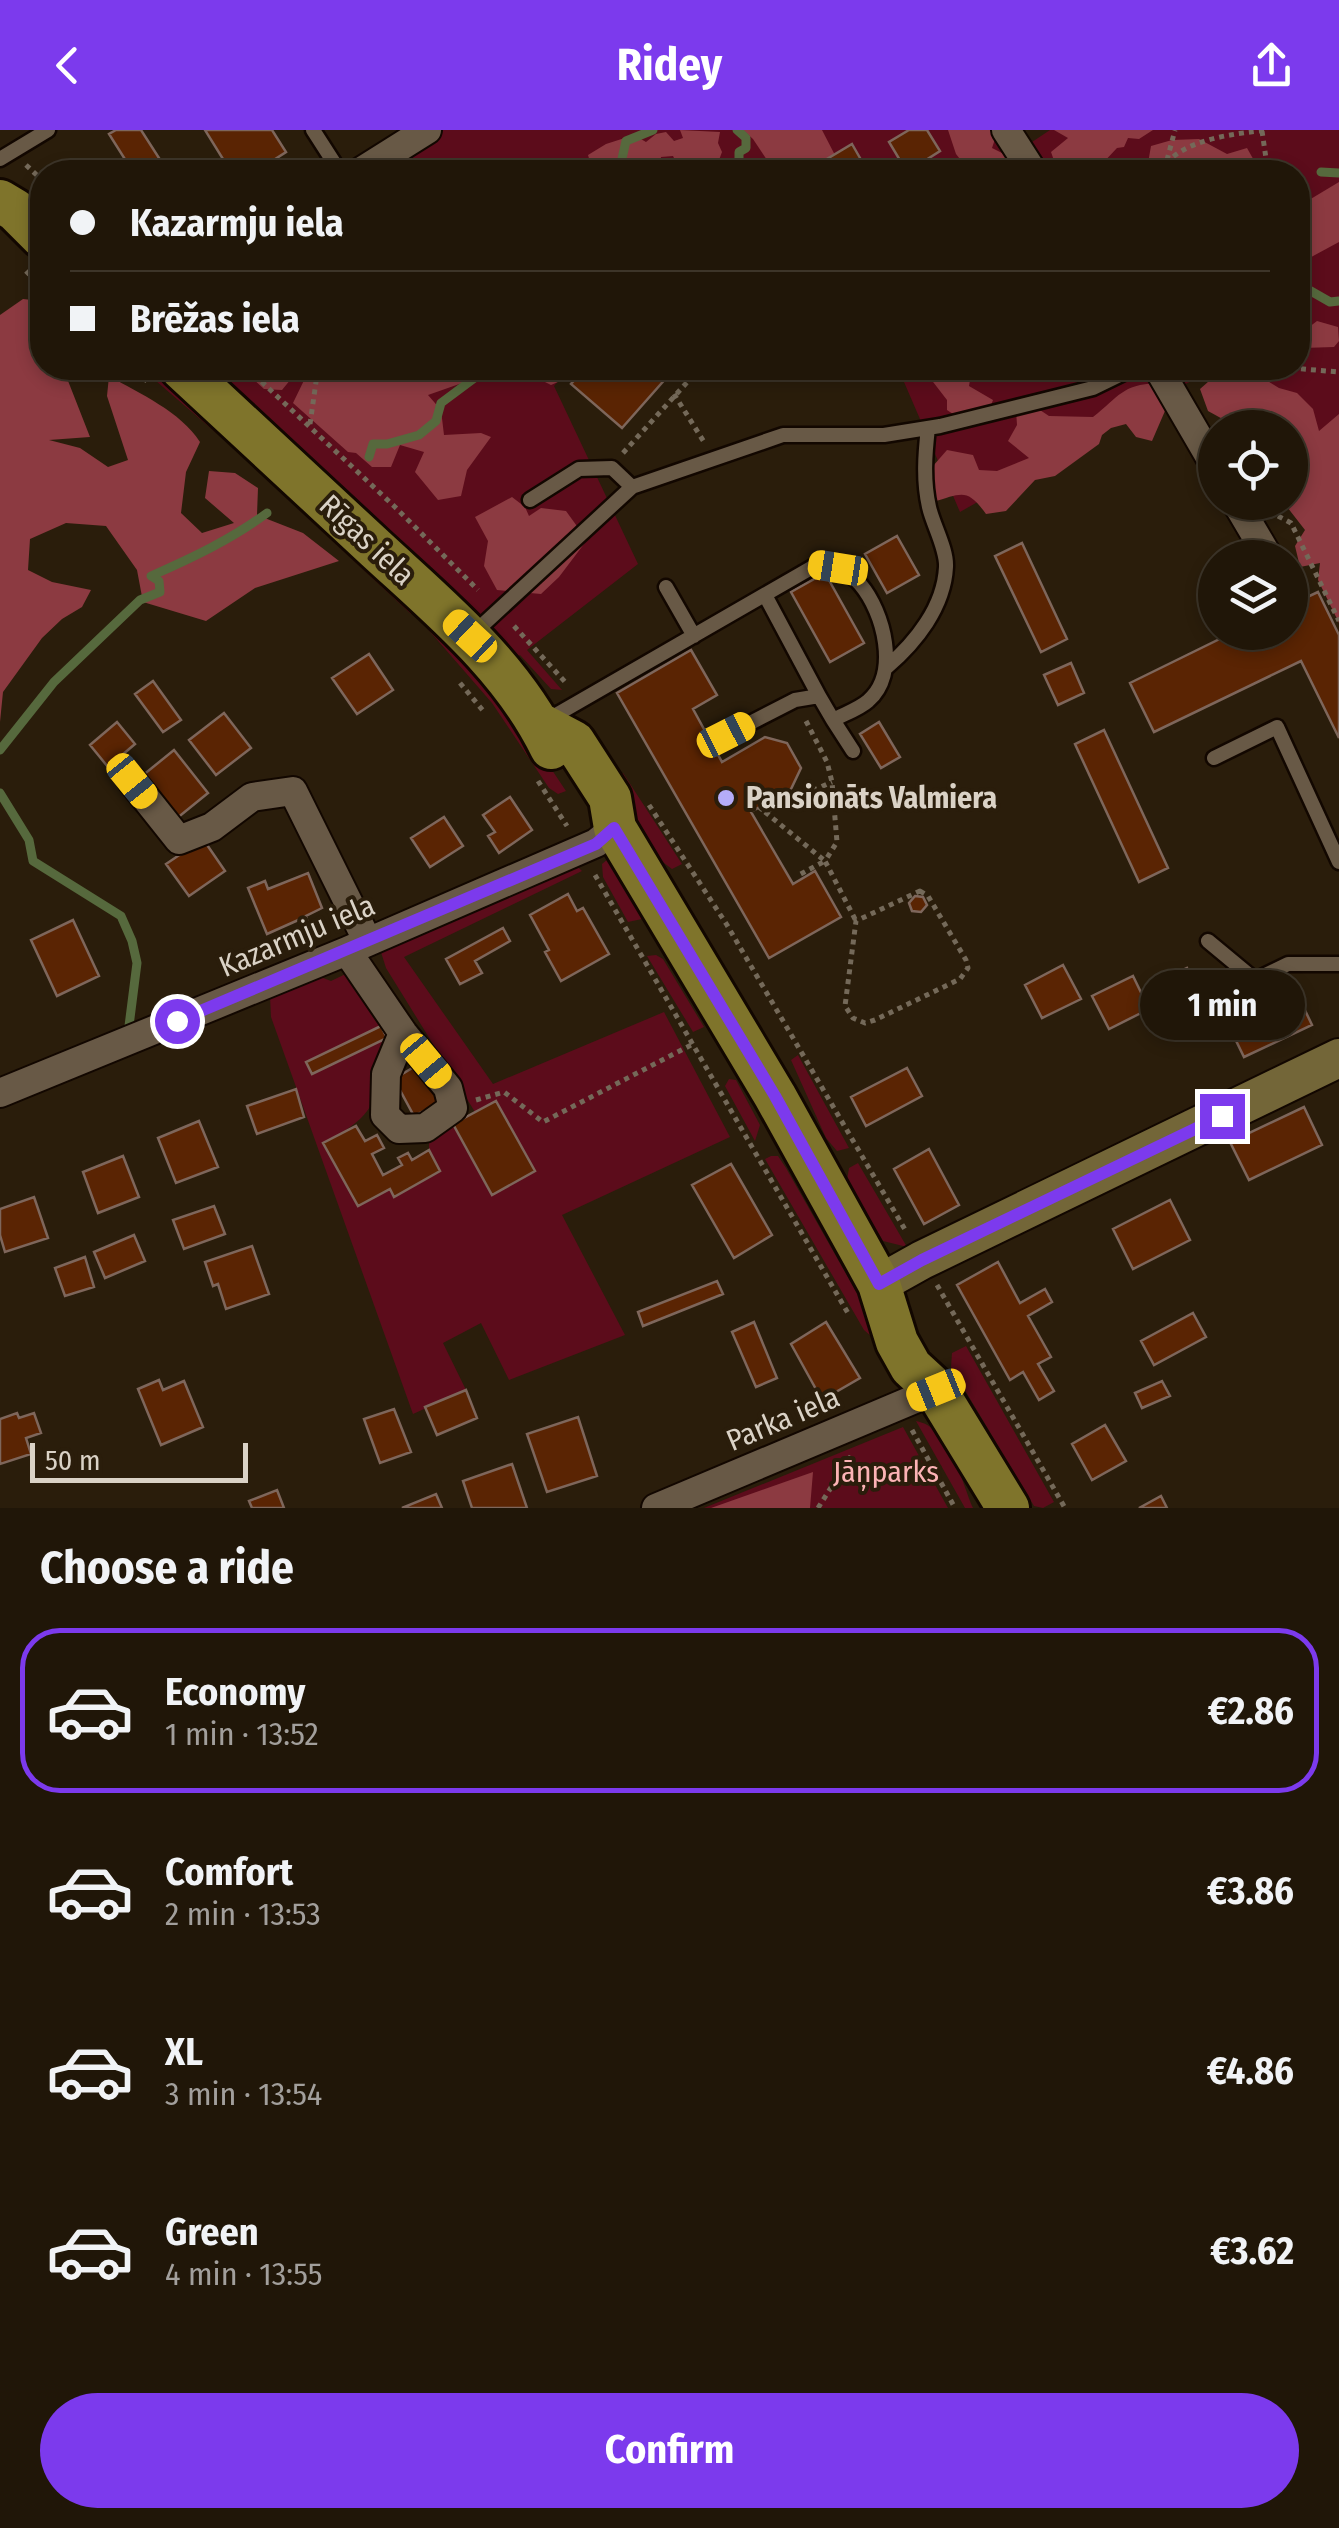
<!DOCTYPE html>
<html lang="en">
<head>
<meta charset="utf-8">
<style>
	body { margin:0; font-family:"Fira Sans Condensed",sans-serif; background:#2d2316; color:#f1f3f6; height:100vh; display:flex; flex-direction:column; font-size:38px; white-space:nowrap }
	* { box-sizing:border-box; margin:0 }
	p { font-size:32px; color:#a29f9c }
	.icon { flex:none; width:55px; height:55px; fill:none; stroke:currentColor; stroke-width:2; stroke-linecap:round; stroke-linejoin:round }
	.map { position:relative; height:1378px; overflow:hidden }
	.details { display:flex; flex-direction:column; background:#201608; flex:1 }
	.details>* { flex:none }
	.banner { position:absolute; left:30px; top:30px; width:1280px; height:220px; border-radius:40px; box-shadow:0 5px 15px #0003,0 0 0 2px #3d3529; display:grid; align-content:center; height:220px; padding:0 40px; background:#201608 }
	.tools { position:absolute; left:1198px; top:280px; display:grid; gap:20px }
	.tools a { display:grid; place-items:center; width:110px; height:110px; border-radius:50%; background:#201608; box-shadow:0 5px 15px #0003,0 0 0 2px #3d3529; font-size:50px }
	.scale { position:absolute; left:30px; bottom:25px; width:218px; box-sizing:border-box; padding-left:10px; border:5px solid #dad2c6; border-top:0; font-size:28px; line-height:35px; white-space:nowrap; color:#dad2c6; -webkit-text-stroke:8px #2a1d0b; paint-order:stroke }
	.end { position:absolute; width:45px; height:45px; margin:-22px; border:12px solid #7c3aed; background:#fff; box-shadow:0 0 0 5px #fff }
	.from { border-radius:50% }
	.bubble { position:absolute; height:70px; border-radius:35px; background:#201608; box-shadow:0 5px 15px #0003,0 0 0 2px #3d3529; font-size:32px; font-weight:700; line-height:70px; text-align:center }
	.car { position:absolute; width:30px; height:60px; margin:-30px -15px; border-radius:12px; box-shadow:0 0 8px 2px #0007; background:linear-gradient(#f5c518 24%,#345 0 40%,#f5c518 0 76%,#345 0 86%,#f5c518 0) }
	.banner b { display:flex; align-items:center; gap:35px; height:95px; font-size:38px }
	.banner b+b { border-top:2px solid #3d3529 }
	.banner i { width:25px; height:25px; background:#f1f3f6 }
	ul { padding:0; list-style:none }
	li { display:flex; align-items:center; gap:30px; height:165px; margin:0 20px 15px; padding:0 20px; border:5px solid transparent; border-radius:40px }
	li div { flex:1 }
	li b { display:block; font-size:38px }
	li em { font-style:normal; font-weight:700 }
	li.selected { border-color:#7c3aed }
	li>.icon { width:90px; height:90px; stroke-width:1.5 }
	h2 { padding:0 40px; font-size:45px; line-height:120px }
	.primary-button { display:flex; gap:20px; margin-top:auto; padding:20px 40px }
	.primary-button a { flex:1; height:115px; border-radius:60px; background:#7c3aed; color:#fff; font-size:40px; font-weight:700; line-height:115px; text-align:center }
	header { display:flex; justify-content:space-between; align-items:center; height:130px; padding:0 40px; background:#7c3aed; color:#fff; font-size:45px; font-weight:700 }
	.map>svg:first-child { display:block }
</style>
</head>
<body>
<header><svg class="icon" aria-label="back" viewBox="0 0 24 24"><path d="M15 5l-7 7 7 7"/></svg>Ridey<svg class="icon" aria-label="share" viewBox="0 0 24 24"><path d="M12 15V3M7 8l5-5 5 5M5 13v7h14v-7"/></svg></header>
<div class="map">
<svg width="1339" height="1378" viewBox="0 0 1339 1378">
	<rect width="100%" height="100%" fill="#2a1d0b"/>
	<path fill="#5c0c1b" d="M427 0H1006L1020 20 1050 0H1339V459L1290 298 1264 297 1233 238H1298V42H360Z
		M141 238H156L409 475 411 484 221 307Z
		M183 238H570L554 256 638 434 527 520 562 560 551 559 520 525 500 540Z
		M898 238H1219L1181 256 960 382Z
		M429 492 538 619 566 661 558 664 549 658 492 573 426 497Z
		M623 643 682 734 672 739 660 730 614 648Z
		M608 729 642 789 628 792 603 747 602 734Z
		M577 736 582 741 404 827 493 954 664 882 730 1007 562 1085 625 1205 509 1250 481 1193 443 1213 466 1260 413 1284 271 887 270 866 318 846 331 851 354 840 381 891V896L307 932 312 943 387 908C374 970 383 981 324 1013L358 1076 390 1059 395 1067 440 1042 429 1020V1008L453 994 492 1065 535 1041 496 971 475 982 386 838 380 819Z
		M656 825 663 829 704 897 693 902 647 826Z
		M798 925 849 1018 837 1021 826 1008 791 930Z
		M729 949 736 950 760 995 755 1011 725 956Z
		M771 1026H778L786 1038 882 1207H872L864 1200 765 1029Z
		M858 1033 907 1117 883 1111 847 1050 849 1038Z
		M966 1216 1054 1372 1043 1378 1034 1376 951 1237 952 1223Z
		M916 1291C950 1297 961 1350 973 1378H965Z
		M903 1297 948 1378H704Z"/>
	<path fill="#8c3a41" d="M680 0 720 2 718 13 722 22 719 30C711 33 687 42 681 42L673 26 661 27 660 37 671 42H593L588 25 606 14 634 5 646 12 656 4 666 2 674 11 683 8Z
		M743 0H822L837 29 836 42H775L753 9Z
		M948 0H998L992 18 1008 26 1018 42H970L956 24Z
		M1054 0H1153L1139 9 1128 8 1124 17 1117 18 1101 35 1087 36 1088 42H1058L1051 22 1068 8Z
		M1199 9 1227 24 1247 18 1256 34 1250 42H1155L1148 33 1151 16 1172 10Z
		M1339 52V112L1302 132 1298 127V104L1302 101 1298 94V83L1309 70Z
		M23 169 42 171V238H63L90 307 49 310 80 318 108 337 128 330 107 266 109 246C140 264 180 281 200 312L186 342 181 383 202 403 234 393 205 368 209 341 235 343 258 358 257 385 303 403 339 431 255 458 206 491 143 472 137 440 106 396 66 393 30 409 28 440 52 452 91 460 82 477 62 489 42 508 3 562 0 592V185Z
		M1317 191 1338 197 1339 211 1334 217 1303 218 1300 204Z
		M241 238H300L282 260 264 259Z
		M310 238H466L465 252 428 265 441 280 444 305 481 303 491 307 467 340 461 366 438 370 415 342 424 322 400 315 391 337H372L356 323 348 322 293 273Z
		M501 238H573L574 245 551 255 527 243 511 251Z
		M935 238H972L969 256 993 270 990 278 956 286 947 280V270L930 248Z
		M1217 244 1238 248 1258 245 1279 258 1297 263 1313 279 1319 301 1339 284V493L1318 450 1320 433 1300 437 1295 416 1305 400 1284 373 1290 372V298L1222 297 1228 292 1208 281 1200 259Z
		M1157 253 1168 274 1152 311 1136 307 1126 294 1111 298 1102 305 1099 314 1055 346 1035 350 1006 381 986 384C967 358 963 363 933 372V336L947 320 973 325 979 340 997 341 1029 328 1008 311 1017 295 1016 280H1040L1049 286 1093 287C1120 266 1121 255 1157 253Z
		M512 367 525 377 529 386 541 378 566 381 587 410 559 447 541 464 497 460 484 436 488 411 475 387Z
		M813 1342 810 1378H711Z"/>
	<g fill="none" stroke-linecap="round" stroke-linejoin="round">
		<path stroke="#56693d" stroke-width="9" d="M737 0 746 8V18L739 22V33L745 42
			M619 42 626 11 653 0
			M1321 42 1339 43
			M1298 157 1302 156 1330 172 1339 171
			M369 327 373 314H387L419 305 436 291 441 273 488 238
			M0 620 54 552 140 470 160 462 159 451 151 446C192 428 232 409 267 383
			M0 663 29 710 33 731 121 786 132 811 137 833 129 896"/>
	</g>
	<path fill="#5a2403" stroke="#7e665b" stroke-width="2.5" d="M116 0H141L168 42H133L109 4Z
		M205 0H272L286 22 255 42H231Z
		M909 0H927L940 21 907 42 889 12Z
		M852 14 868 42H835L827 29Z
		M585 238H675L622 298 571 254Z
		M897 406 919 445 887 463 865 424Z
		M1022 413 1067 509 1041 522 995 426Z
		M825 443 864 513 830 532 791 462Z
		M1318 462 1339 505V608L1301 531 1154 602 1130 553 1234 502H1290V475Z
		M691 520 717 565 693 579 722 632 765 607 787 613 801 638 791 659 751 682 793 754 815 741 841 787 769 828 617 563Z
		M369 524 393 560 357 584 332 548Z
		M1071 533 1084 563 1058 575 1044 545Z
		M153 551 181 590 163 602 135 564Z
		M224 583 251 618 216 645 189 610Z
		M117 592 135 614 108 637 90 615Z
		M879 592 900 627 881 638 860 604Z
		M1104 600 1168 738 1139 752 1075 614Z
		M174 620 208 663 176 689 142 646Z
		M510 667 532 700 499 723 488 706 495 702 483 685Z
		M444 687 463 716 430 737 411 708Z
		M203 709 225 741 189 766 166 734Z
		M308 743 322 778 306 786 308 794 305 787 267 804 248 758 265 751 268 759Z
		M568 764 577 781 583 778 609 824 561 851 545 822 549 820 530 785Z
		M915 766 923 767 927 775 921 782 912 781 909 773Z
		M73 790 99 846 57 866 31 810Z
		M503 798 510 811 475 831 482 843 460 854 446 829Z
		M1063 835 1081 869 1042 888 1025 855Z
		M1187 838 1215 897 1190 909 1162 850Z
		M1133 846 1149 879 1109 899 1092 866Z
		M1293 855 1312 895 1244 927 1225 888Z
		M381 896 387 908 312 944 306 932Z
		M419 934 441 973 414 986 394 949Z
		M907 938 922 966 866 996 851 967Z
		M296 959 304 987 257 1004 247 976Z
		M496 971 535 1041 492 1065 453 994Z
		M1304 977 1322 1015 1249 1050 1230 1012Z
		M199 991 218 1037 176 1053 158 1008Z
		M356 996 365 1011 377 1005 384 1018 372 1024 383 1045 402 1035 398 1028 408 1023 412 1030 429 1020 440 1041 394 1067 390 1059 358 1076 323 1013Z
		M929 1019 959 1075 924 1094 894 1039Z
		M123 1026 139 1067 98 1083 83 1042Z
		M731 1034 772 1105 734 1128 692 1055Z
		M34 1067 48 1108 5 1122 0 1105V1079Z
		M1170 1070 1190 1110 1133 1139 1113 1099Z
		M214 1076 225 1104 184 1119 173 1090Z
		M134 1105 145 1131 105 1148 94 1122Z
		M252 1116 269 1164 226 1179 218 1154 213 1156 205 1132Z
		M85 1127 94 1157 65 1166 55 1138Z
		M998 1132 1020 1173 1045 1159 1052 1172 1028 1186 1051 1227 1038 1234 1054 1261 1039 1270 1023 1242 1010 1250 957 1155Z
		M717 1151 723 1164 643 1196 638 1182Z
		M1193 1183 1206 1207 1154 1235 1141 1211Z
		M754 1192 777 1248 756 1257 732 1202Z
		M826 1192 860 1248 822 1270 791 1214Z
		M159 1250 163 1260 184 1251 203 1297 161 1315 138 1259Z
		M1162 1251 1170 1266 1142 1278 1135 1263Z
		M466 1260 477 1288 437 1305 425 1277Z
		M394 1279 411 1322 380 1333 364 1289Z
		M17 1283 19 1288 34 1283 41 1303 26 1308 31 1324 0 1334V1289Z
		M578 1287 597 1346 547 1362 527 1304Z
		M1105 1295 1126 1331 1092 1350 1072 1314Z
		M512 1334 527 1378H472L463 1351Z
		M277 1360 284 1378H252L249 1371Z
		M436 1364 442 1378H402Z
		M1161 1366 1167 1378H1139Z"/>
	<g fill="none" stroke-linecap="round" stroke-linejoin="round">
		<defs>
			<path id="lane" d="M313 0 340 42
				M0 29 48 0
				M530 370 579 339 612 338 632 357
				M666 457 694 506
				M475 502 632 357 783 305H884L940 296 1093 258 1134 238
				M887 537C916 512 944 477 946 437 947 419 933 395 929 377 923 350 925 324 928 298
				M549 589 818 434C834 437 849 441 860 454 884 482 900 544 868 571 859 579 844 584 833 590L819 566
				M833 590 853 621
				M727 605 795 570 819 566 765 465
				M1214 628 1277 597 1339 732
				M1208 811 1255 850 1288 834H1339"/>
			<path id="street" d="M1006 0 1033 42
				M360 42 427 0
				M1158 238 1215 336
				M1236 372 1269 428
				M132 651 179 710 212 697 252 667 293 661 368 812
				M347 821 403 903 448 958 453 978 425 998 399 999 385 985 386 944 403 903
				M0 963 347 821 596 713 615 698
				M656 1378 936 1260"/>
			<path id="secondary" d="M879 1154 922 1130 1339 928"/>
			<path id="primary" d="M0 71 15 80 42 107
				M181 238C246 298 311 358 376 419 441 479 512 537 551 618
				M540 594 574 612 610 668 615 698 775 966 867 1132 879 1154 897 1212 911 1237 936 1260 1008 1378"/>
		</defs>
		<use href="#lane" stroke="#120700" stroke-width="19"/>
		<use href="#street" stroke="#120700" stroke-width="32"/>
		<use href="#secondary" stroke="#120700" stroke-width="42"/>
		<use href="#primary" stroke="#120700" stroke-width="48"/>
		<path stroke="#746959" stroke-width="5" stroke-dasharray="5 5" stroke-linecap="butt" d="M1262 1 1268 42
			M1167 30 1175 0
			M26 35 42 50
			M1161 42C1177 9 1234 4 1267 0
			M26 141 42 158
			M129 238 147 251
			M247 238 395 377 478 460
			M1291 238 1339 242
			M674 264 704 312
			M310 294 318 238
			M623 323 700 238
			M1278 386 1291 393 1339 491
			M514 496 567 554
			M460 553 485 583
			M806 591 827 632 832 652 837 712 825 731 856 791
			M538 651 567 696
			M649 675 727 795 907 1103
			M759 677 765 682 832 652
			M765 682 825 731 797 746
			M595 745 849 1185
			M920 761 928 766 966 830 968 838 960 849 875 890 865 893 853 888 845 876 856 791Z
			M476 970 504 962 543 992 693 914
			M937 1155 1065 1378
			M912 1300 955 1378
			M818 1378 851 1326"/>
		<use href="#lane" stroke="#685946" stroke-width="14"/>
		<use href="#street" stroke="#685946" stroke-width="28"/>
		<use href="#secondary" stroke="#736638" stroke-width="38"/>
		<use href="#primary" stroke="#7f742b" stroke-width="42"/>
	</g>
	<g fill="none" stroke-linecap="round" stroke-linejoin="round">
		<path stroke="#7c3aed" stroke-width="12" d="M177 891 596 714 614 698 775 966 879 1154 922 1130 1222 986"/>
	</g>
	<circle fill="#b5acf8" stroke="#2a1d0b" stroke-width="4" cx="726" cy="668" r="10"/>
	<g text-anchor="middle" stroke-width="8" stroke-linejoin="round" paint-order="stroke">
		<g font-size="30" fill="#dad2c6" stroke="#2a1d0b">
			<text transform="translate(367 410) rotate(43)" y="10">Rīgas iela</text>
			<text transform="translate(297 806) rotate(-23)" y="10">Kazarmju iela</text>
			<text transform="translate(783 1289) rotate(-23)" y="10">Parka iela</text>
		</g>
		<g font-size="30" font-weight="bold" fill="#dad2c6" stroke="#2a1d0b" text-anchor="start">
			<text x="746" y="678">Pansionāts Valmiera</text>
		</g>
		<g font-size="30" fill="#fcb3b5" stroke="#2a1d0b">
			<text x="886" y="1352">Jāņparks</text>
		</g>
	</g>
</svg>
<div class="tools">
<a><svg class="icon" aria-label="locate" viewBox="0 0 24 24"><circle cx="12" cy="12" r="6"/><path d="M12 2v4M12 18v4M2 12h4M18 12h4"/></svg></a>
<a><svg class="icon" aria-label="layers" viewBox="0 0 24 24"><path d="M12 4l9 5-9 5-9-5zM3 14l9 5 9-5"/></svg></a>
</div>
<div class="scale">50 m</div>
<i class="end from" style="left:177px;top:891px"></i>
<i class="end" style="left:1222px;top:986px"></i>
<div class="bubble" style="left:1140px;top:840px;width:165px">1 min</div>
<i class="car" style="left:838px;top:438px;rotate:279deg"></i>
<i class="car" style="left:470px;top:506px;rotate:313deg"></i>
<i class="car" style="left:726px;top:605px;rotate:63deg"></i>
<i class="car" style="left:132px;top:651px;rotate:141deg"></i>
<i class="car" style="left:426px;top:931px;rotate:140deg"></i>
<i class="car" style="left:936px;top:1260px;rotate:248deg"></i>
<div class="banner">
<b><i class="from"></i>Kazarmju iela</b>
<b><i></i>Brēžas iela</b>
</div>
</div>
<section class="details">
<h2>Choose a ride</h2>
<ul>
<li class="selected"><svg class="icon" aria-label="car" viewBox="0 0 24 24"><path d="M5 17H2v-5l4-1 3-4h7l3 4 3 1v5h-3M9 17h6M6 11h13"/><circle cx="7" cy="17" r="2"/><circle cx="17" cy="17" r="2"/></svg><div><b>Economy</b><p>1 min · 13:52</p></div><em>€2.86</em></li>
<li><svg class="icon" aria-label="car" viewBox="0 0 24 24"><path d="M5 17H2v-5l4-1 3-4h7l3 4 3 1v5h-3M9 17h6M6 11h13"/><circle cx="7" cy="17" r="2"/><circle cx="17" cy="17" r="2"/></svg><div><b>Comfort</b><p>2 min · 13:53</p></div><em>€3.86</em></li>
<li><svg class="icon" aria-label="car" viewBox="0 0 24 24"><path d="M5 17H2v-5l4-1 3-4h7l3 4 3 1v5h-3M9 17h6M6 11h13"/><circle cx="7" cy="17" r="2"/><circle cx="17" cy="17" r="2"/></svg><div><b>XL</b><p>3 min · 13:54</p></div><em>€4.86</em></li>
<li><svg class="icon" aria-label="car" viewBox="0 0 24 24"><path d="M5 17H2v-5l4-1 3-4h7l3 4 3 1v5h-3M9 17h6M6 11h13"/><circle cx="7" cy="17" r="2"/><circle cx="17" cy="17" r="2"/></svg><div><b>Green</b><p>4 min · 13:55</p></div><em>€3.62</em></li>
</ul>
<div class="primary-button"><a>Confirm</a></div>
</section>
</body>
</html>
